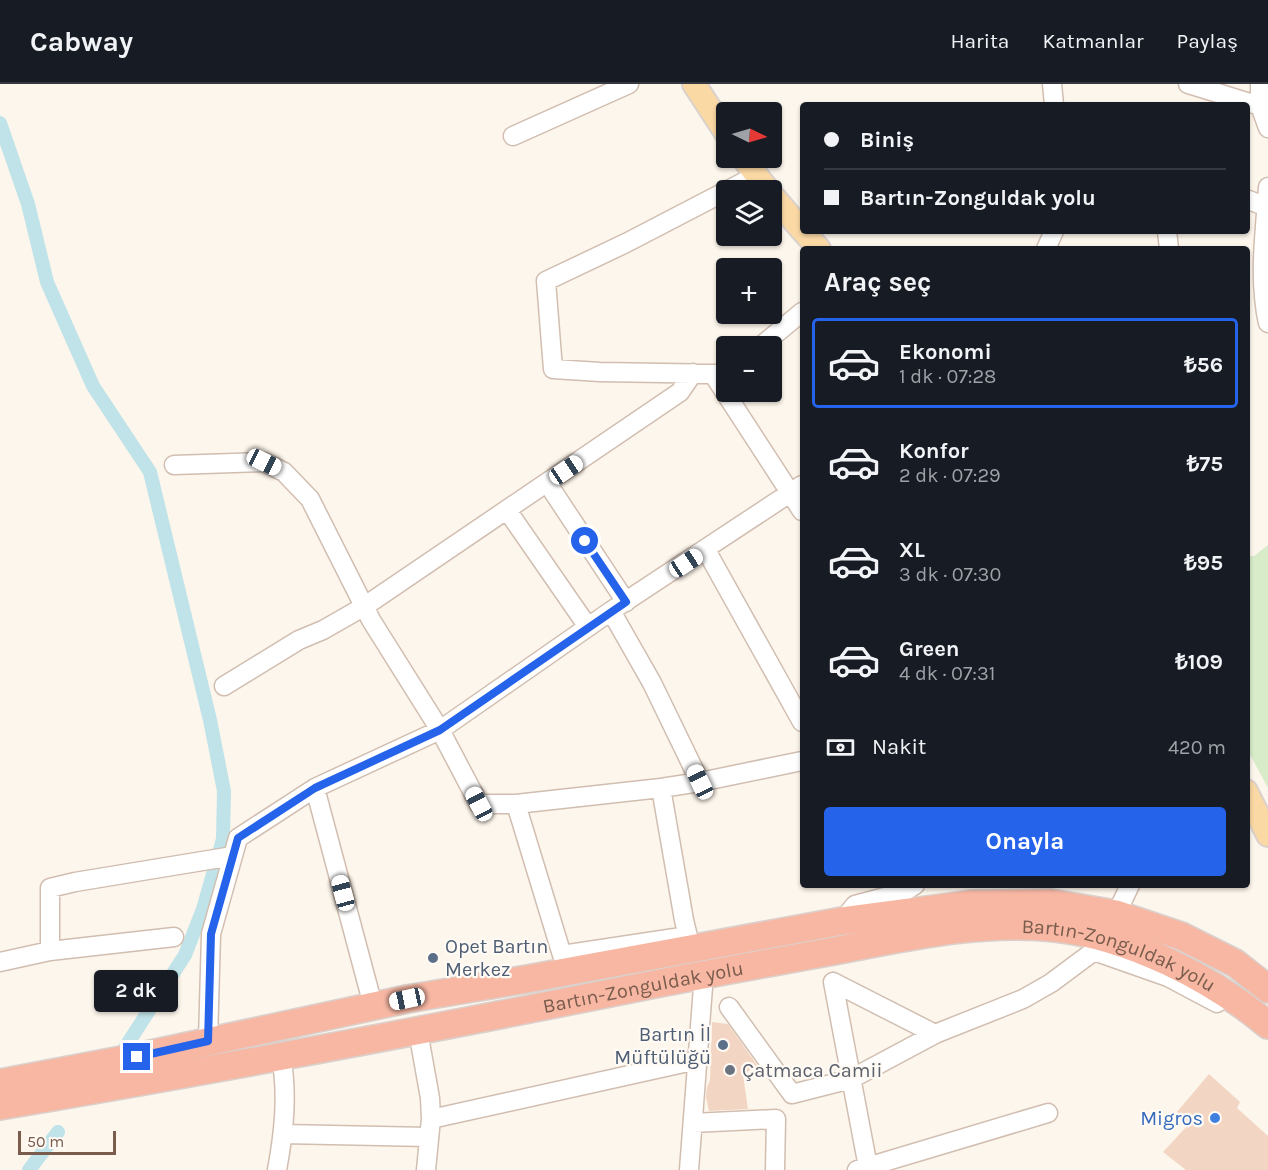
<!DOCTYPE html>
<html lang="tr">
<head>
<meta charset="utf-8">
<style>
	body { margin:0; font-family:Karla,sans-serif; background:#20242c; color:#f1f3f6; height:100vh; display:flex; flex-direction:column; font-size:22px; white-space:nowrap }
	* { box-sizing:border-box; margin:0 }
	p { font-size:20px; color:#9ea1a6 }
	.icon { flex:none; width:33px; height:33px; fill:none; stroke:currentColor; stroke-width:2; stroke-linecap:round; stroke-linejoin:round }
	.map { position:relative; flex:1; overflow:hidden }
	.panel { position:absolute; left:800px; top:162px; width:450px; height:642px; display:flex; flex-direction:column; background:#171b24; border-radius:6px; box-shadow:0 2px 4px #0004 }
	.panel>* { flex:none }
	.banner { position:absolute; left:800px; top:18px; width:450px; height:132px; border-radius:6px; box-shadow:0 2px 4px #0004; display:grid; align-content:center; height:132px; padding:0 24px; background:#171b24 }
	.needle { width:39px; rotate:95deg }
	.buttons { position:absolute; left:716px; top:18px; display:grid; gap:12px }
	.buttons a { display:grid; place-items:center; width:66px; height:66px; border-radius:6px; background:#171b24; box-shadow:0 2px 4px #0004; font-size:30px }
	.scale { position:absolute; left:18px; bottom:15px; width:98px; box-sizing:border-box; padding-left:6px; border:3px solid #7a5c4d; border-top:0; font-size:16px; line-height:21px; white-space:nowrap; color:#7a5c4d; -webkit-text-stroke:4px #fffaf3; paint-order:stroke }
	.end { position:absolute; width:27px; height:27px; margin:-14px; border:8px solid #2563eb; background:#fff; box-shadow:0 0 0 3px #fff }
	.from { border-radius:50% }
	.bubble { position:absolute; height:42px; border-radius:6px; background:#171b24; box-shadow:0 2px 4px #0004; font-size:20px; font-weight:700; line-height:42px; text-align:center }
	.car { position:absolute; width:18px; height:36px; margin:-18px -9px; border-radius:8px; box-shadow:0 0 4px 2px #0007; background:linear-gradient(#fff 24%,#345 0 40%,#fff 0 76%,#345 0 86%,#fff 0) }
	.banner b { display:flex; align-items:center; gap:21px; height:57px; font-size:22px }
	.banner b+b { border-top:2px solid #363941 }
	.banner i { width:15px; height:15px; background:#f1f3f6 }
	ul { padding:0; list-style:none }
	li { display:flex; align-items:center; gap:18px; height:90px; margin:0 12px 9px; padding:0 12px; border:3px solid transparent; border-radius:6px }
	li div { flex:1 }
	li b { display:block; font-size:22px }
	li em { font-style:normal; font-weight:700 }
	li.selected { border-color:#2563eb }
	li>.icon { width:54px; height:54px; stroke-width:1.5 }
	h2 { padding:0 24px; font-size:27px; line-height:72px }
	.pay { display:flex; align-items:center; gap:15px; height:66px; padding:0 24px; font-size:22px }
	.pay p { margin-inline-start:auto }
	.action { display:flex; gap:12px; margin-top:auto; padding:12px 24px }
	.action a { flex:1; height:69px; border-radius:6px; background:#2563eb; color:#fff; font-size:24px; font-weight:700; line-height:69px; text-align:center }
	header { display:flex; align-items:center; gap:36px; box-sizing:border-box; height:84px; padding:0 30px; background:#171b24; border-bottom:2px solid #363941 }
	header strong { font-size:28px }
	nav { display:flex; gap:33px; margin-inline-start:auto; font-size:21px }
	.map>svg:first-child { display:block }
</style>
</head>
<body>
<header>
<strong>Cabway</strong>
<nav><a>Harita</a><a>Katmanlar</a><a>Paylaş</a></nav>
</header>
<div class="map">
<svg width="1268" height="1086" viewBox="0 0 1268 1086">
	<rect width="100%" height="100%" fill="#fdf6ec"/>
	<path fill="#d8ecc9" d="M1268 461V704L1247 665V472H1254Z"/>
	<g fill="none" stroke-linecap="round" stroke-linejoin="round">
		<path stroke="#bfe3e8" stroke-width="14" d="M0 39 28 120 47 198 93 302 150 388 210 636 224 707 223 755 203 825 185 871 126 962
			M29 1086 58 1048"/>
	</g>
	<path fill="#f3d5c3" d="M712 938 728 940 757 981 743 991 748 1025 709 1027 706 1013 707 1003 710 996Z
		M1209 990 1240 1018 1237 1024 1268 1052V1086H1186L1163 1068 1189 1040 1177 1028Z"/>
	<g fill="none" stroke-linecap="round" stroke-linejoin="round">
		<defs>
			<path id="minor" d="M1052 0 1054 21
				M1188 0 1260 22
				M1260 0V22L1268 44
				M513 52 629 0
				M1268 103C1265 149 1258 194 1268 239
				M1246 115 1267 123
				M1167 147 1169 165
				M1046 165 1054 147
				M761 262 802 228
				M713 290 802 427
				M726 290 600 288 553 285 546 197 626 159 755 92
				M174 381 264 378 284 388 310 415 371 536 440 646 479 720H516L661 704
				M548 400 626 518
				M507 426 588 543
				M706 466 802 638
				M611 527 652 599 700 698 661 704 684 836 691 865
				M224 602 299 556 323 546 365 522 680 308 693 289
				M700 698 802 677
				M315 704 371 914
				M516 720 562 871 688 852
				M842 837 855 821 904 808 915 801
				M1112 839 1130 801
				M50 867V804L75 798 233 772
				M0 878 50 867 174 853
				M833 898 868 1083
				M833 898 935 950
				M729 923 792 1010 851 995 935 950 1023 915 1051 899 1094 867 1168 893 1217 919
				M418 947 430 1014 431 1035 426 1086
				M208 957 211 850 238 754 315 704 440 646 611 527 802 401
				M431 1035 697 976
				M693 1039 776 1035 775 1086
				M283 1050 428 1053
				M277 1086C284 1048 288 1010 281 972
				M689 1086 704 890
				M857 1086 1048 1029"/>
			<path id="major" d="M694 0 726 49
				M743 74 768 106
				M771 110 802 146
				M803 147 819 165
				M1246 707 1268 751"/>
			<g id="highway">
				<path d="M0 999 137 973 407 915 527 895 842 837 971 820 1051 819 1116 830 1181 852 1235 879 1268 905"/>
				<path id="s1" d="M0 1022C214 986 427 946 640 903 705 890 769 879 834 867 908 853 980 836 1055 844 1129 852 1212 894 1268 941"/>
			</g>
		</defs>
		<use href="#minor" stroke="#d1beb0" stroke-width="21"/>
		<use href="#major" stroke="#dad1cd" stroke-width="26"/>
		<use href="#highway" stroke="#dad1cd" stroke-width="30"/>
		<use href="#minor" stroke="#fff" stroke-width="18"/>
		<use href="#major" stroke="#fbd9a5" stroke-width="22"/>
		<use href="#highway" stroke="#f7b7a3" stroke-width="27"/>
	</g>
	<g fill="none" stroke-linecap="round" stroke-linejoin="round">
		<path stroke="#2563eb" stroke-width="8" d="M137 973 208 957 211 850 238 754 315 704 440 646 626 518 585 457"/>
	</g>
	<g fill="#5c6f8a" stroke="#fffaf3" stroke-width="2">
		<circle cx="433" cy="874" r="6"/>
		<circle cx="723" cy="961" r="6"/>
	</g>
	<circle fill="#6b7280" stroke="#fffaf3" stroke-width="2" cx="730" cy="986" r="6"/>
	<circle fill="#3f7fe0" stroke="#fffaf3" stroke-width="2" cx="1215" cy="1034" r="6"/>
	<g text-anchor="middle" stroke-width="4.5" stroke-linejoin="round" paint-order="stroke">
		<g font-size="20" fill="#4e5e75" stroke="#fffaf3" text-anchor="start">
			<text x="445" y="869">Opet Bartın<tspan x="445" dy="23">Merkez</tspan></text>
			<text x="711" y="957" text-anchor="end">Bartın İl<tspan x="711" dy="23">Müftülüğü</tspan></text>
		</g>
		<g font-size="20" fill="#7a5c4d" stroke="#fffaf3">
			<text dy="7" stroke="none"><textPath href="#s1" startOffset="1140">Bartın-Zonguldak yolu</textPath></text>
			<text dy="7" stroke="none"><textPath href="#s1" startOffset="654">Bartın-Zonguldak yolu</textPath></text>
		</g>
		<g font-size="20" fill="#5b616d" stroke="#fffaf3" text-anchor="start">
			<text x="742" y="993">Çatmaca Camii</text>
		</g>
		<g font-size="20" fill="#366cbe" stroke="#fffaf3" text-anchor="end">
			<text x="1203" y="1041">Migros</text>
		</g>
	</g>
</svg>
<div class="buttons">
<a><svg class="needle" viewBox="-14 -14 28 28"><path d="M0-13l5 13h-10z" fill="#e53935"/><path d="M0 13l5-13h-10z" fill="#9ea1a6"/></svg></a>
<a><svg class="icon" aria-label="layers" viewBox="0 0 24 24"><path d="M12 4l9 5-9 5-9-5zM3 14l9 5 9-5"/></svg></a>
<a>+</a>
<a>−</a>
</div>
<div class="scale">50 m</div>
<i class="end from" style="left:585px;top:457px"></i>
<i class="end" style="left:137px;top:973px"></i>
<div class="bubble" style="left:94px;top:886px;width:84px">2 dk</div>
<i class="car" style="left:264px;top:378px;rotate:116deg"></i>
<i class="car" style="left:566px;top:386px;rotate:56deg"></i>
<i class="car" style="left:686px;top:479px;rotate:57deg"></i>
<i class="car" style="left:700px;top:698px;rotate:335deg"></i>
<i class="car" style="left:479px;top:720px;rotate:332deg"></i>
<i class="car" style="left:343px;top:809px;rotate:345deg"></i>
<i class="car" style="left:407px;top:915px;rotate:258deg"></i>
<div class="banner">
<b><i class="from"></i>Biniş</b>
<b><i></i>Bartın-Zonguldak yolu</b>
</div>
<section class="panel">
<h2>Araç seç</h2>
<ul>
<li class="selected"><svg class="icon" aria-label="car" viewBox="0 0 24 24"><path d="M5 17H2v-5l4-1 3-4h7l3 4 3 1v5h-3M9 17h6M6 11h13"/><circle cx="7" cy="17" r="2"/><circle cx="17" cy="17" r="2"/></svg><div><b>Ekonomi</b><p>1 dk · 07:28</p></div><em>₺56</em></li>
<li><svg class="icon" aria-label="car" viewBox="0 0 24 24"><path d="M5 17H2v-5l4-1 3-4h7l3 4 3 1v5h-3M9 17h6M6 11h13"/><circle cx="7" cy="17" r="2"/><circle cx="17" cy="17" r="2"/></svg><div><b>Konfor</b><p>2 dk · 07:29</p></div><em>₺75</em></li>
<li><svg class="icon" aria-label="car" viewBox="0 0 24 24"><path d="M5 17H2v-5l4-1 3-4h7l3 4 3 1v5h-3M9 17h6M6 11h13"/><circle cx="7" cy="17" r="2"/><circle cx="17" cy="17" r="2"/></svg><div><b>XL</b><p>3 dk · 07:30</p></div><em>₺95</em></li>
<li><svg class="icon" aria-label="car" viewBox="0 0 24 24"><path d="M5 17H2v-5l4-1 3-4h7l3 4 3 1v5h-3M9 17h6M6 11h13"/><circle cx="7" cy="17" r="2"/><circle cx="17" cy="17" r="2"/></svg><div><b>Green</b><p>4 dk · 07:31</p></div><em>₺109</em></li>
</ul>
<div class="pay"><svg class="icon" aria-label="cash" viewBox="0 0 24 24"><path d="M3 7h18v10H3z"/><circle cx="12" cy="12" r="2"/></svg>Nakit<p>420 m</p></div>
<div class="action"><a>Onayla</a></div>
</section>
</div>
</body>
</html>
